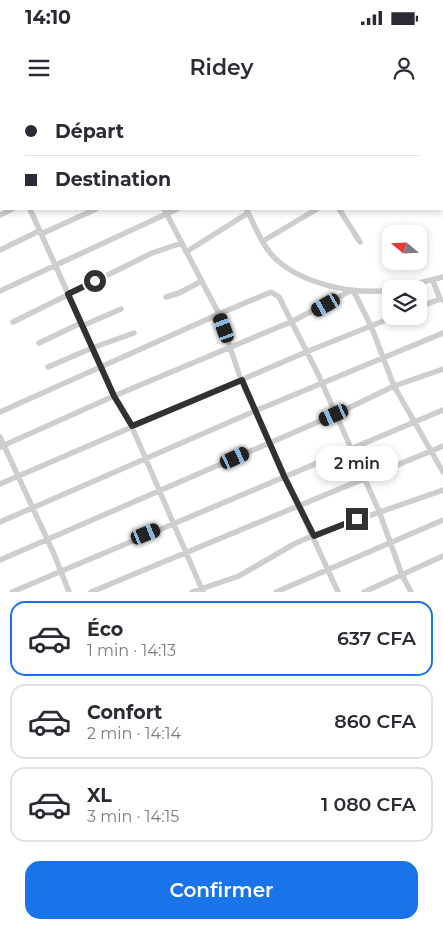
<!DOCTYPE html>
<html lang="fr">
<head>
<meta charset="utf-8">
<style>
	body { margin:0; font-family:Montserrat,sans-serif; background:#f7f7f7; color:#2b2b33; height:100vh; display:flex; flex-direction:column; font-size:19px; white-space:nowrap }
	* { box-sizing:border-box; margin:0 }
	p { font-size:16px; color:#7c7c81 }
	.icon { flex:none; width:28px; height:28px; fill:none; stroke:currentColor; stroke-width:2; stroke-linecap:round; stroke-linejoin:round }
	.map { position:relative; height:492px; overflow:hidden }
	.drawer { display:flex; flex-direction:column; background:#fff; flex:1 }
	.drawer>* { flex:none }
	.banner { position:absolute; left:0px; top:0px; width:444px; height:110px; box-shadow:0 2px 8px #0003; display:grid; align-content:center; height:110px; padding:0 25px; background:#fff }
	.needle { width:32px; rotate:289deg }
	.buttons { position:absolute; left:382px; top:125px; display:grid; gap:10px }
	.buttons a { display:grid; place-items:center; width:45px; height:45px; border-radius:10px; background:#fff; box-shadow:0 2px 8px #0003; font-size:25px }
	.end { position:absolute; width:22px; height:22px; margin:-11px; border:6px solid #313131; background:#fff; box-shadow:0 0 0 2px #fff }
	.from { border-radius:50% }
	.bubble { position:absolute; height:35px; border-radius:15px; background:#fff; box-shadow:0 2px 8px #0003; font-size:16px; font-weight:600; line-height:35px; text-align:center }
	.car { position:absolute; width:15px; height:30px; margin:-15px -8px; border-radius:6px; box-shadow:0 0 4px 1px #0007; background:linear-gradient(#222 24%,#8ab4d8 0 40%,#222 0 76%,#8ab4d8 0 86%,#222 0) }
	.banner b { display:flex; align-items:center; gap:18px; height:48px; font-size:19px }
	.banner b+b { border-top:1px solid #e1e1e2 }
	.banner i { width:12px; height:12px; background:#2b2b33 }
	ul { padding:9px 0 0; list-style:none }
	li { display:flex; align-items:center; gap:15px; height:75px; margin:0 10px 8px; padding:0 15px; border:2px solid #e1e1e2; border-radius:15px }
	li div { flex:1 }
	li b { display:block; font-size:19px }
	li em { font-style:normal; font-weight:600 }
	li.selected { border-color:#1a73e8 }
	li>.icon { width:45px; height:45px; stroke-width:1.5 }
	.button { display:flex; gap:10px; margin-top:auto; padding:10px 25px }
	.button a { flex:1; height:58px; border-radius:15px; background:#1a73e8; color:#fff; font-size:20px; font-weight:600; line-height:58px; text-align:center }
	.status { display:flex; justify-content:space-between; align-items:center; height:35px; padding:0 25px; background:#fff; direction:ltr }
	.status svg { height:14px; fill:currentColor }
	header { display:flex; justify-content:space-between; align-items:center; height:65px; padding:0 25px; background:#fff; font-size:22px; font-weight:600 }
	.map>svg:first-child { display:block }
</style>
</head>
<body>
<div class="status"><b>14:10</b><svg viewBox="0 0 49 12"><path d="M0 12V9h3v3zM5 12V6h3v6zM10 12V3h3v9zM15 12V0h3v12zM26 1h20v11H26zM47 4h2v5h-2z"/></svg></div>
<header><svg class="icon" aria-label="menu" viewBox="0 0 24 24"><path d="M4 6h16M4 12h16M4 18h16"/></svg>Ridey<svg class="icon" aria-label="person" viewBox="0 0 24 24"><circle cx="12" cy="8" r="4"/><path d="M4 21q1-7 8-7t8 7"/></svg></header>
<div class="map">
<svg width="443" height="492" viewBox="0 0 443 492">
	<rect width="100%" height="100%" fill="#fff"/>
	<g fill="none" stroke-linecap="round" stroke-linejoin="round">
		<path stroke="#cecece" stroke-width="5.5" d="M116 0 117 1
			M196 0 197 1
			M289 0V1
			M79 1 82 0
			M170 1 173 0
			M442 20H443
			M0 34H1
			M0 40 1 43
			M0 74H1
			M30 109 114 296 129 320 203 492
			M164 109 219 214 271 192 279 197 318 274 379 411 402 475 411 492
			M246 109C255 125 263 149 278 161 306 185 355 195 391 190
			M339 109 360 142
			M0 115 12 109
			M41 134 96 109
			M263 141 317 109
			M0 150 39 131
			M186 152 248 113
			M433 181 440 199 443 200
			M396 189 443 177
			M353 190 371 226 394 286 443 372
			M0 191 177 109
			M166 197 179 193 202 181
			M419 207 440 199
			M13 222 152 153 182 143
			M82 226 121 209
			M39 243 81 223
			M48 267 92 248 134 233
			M0 312 219 214 241 280 338 492
			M0 337 54 454 69 492
			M0 347 114 296 293 221 352 190
			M0 384 306 252 396 216
			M0 422 255 311 443 233
			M0 460 334 315 394 286 443 269
			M12 492 443 310
			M91 492 443 346
			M192 492 239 476 294 444 314 435 443 390
			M276 492 443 420
			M364 492 443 456"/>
		<path stroke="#868686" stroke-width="1" stroke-dasharray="5 4" stroke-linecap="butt" d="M324 0 325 1
			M442 109H443"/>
	</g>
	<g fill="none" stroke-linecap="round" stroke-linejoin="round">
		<path stroke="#313131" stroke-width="6" d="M95 181 68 194 114 296 132 326 242 280 284 376 314 436 357 419"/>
	</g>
</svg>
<div class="buttons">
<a><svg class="needle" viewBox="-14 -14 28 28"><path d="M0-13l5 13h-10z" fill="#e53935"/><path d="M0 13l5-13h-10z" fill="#7c7c81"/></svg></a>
<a><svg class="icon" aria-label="layers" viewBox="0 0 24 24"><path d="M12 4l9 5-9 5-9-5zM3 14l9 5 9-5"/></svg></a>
</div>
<i class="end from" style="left:95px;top:181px"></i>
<i class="end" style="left:357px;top:419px"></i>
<div class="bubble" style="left:316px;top:346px;width:82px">2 min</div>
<i class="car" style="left:326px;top:205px;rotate:240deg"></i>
<i class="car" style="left:224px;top:228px;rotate:340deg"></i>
<i class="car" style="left:334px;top:315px;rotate:246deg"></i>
<i class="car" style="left:235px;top:358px;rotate:65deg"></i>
<i class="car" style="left:146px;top:434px;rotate:68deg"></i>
<div class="banner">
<b><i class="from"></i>Départ</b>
<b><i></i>Destination</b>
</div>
</div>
<section class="drawer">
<ul>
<li class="selected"><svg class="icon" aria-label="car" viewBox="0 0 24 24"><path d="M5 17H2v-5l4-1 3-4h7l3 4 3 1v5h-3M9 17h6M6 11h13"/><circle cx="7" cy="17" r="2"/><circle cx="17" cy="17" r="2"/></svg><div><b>Éco</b><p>1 min · 14:13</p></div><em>637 CFA</em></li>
<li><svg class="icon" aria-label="car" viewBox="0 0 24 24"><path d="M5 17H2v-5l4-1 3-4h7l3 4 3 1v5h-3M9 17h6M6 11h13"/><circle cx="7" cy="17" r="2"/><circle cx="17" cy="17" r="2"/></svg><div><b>Confort</b><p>2 min · 14:14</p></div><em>860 CFA</em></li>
<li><svg class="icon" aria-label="car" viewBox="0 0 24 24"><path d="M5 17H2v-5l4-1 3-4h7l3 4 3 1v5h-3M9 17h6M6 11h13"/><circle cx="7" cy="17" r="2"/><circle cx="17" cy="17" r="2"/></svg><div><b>XL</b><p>3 min · 14:15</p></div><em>1 080 CFA</em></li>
</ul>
<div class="button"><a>Confirmer</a></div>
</section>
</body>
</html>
